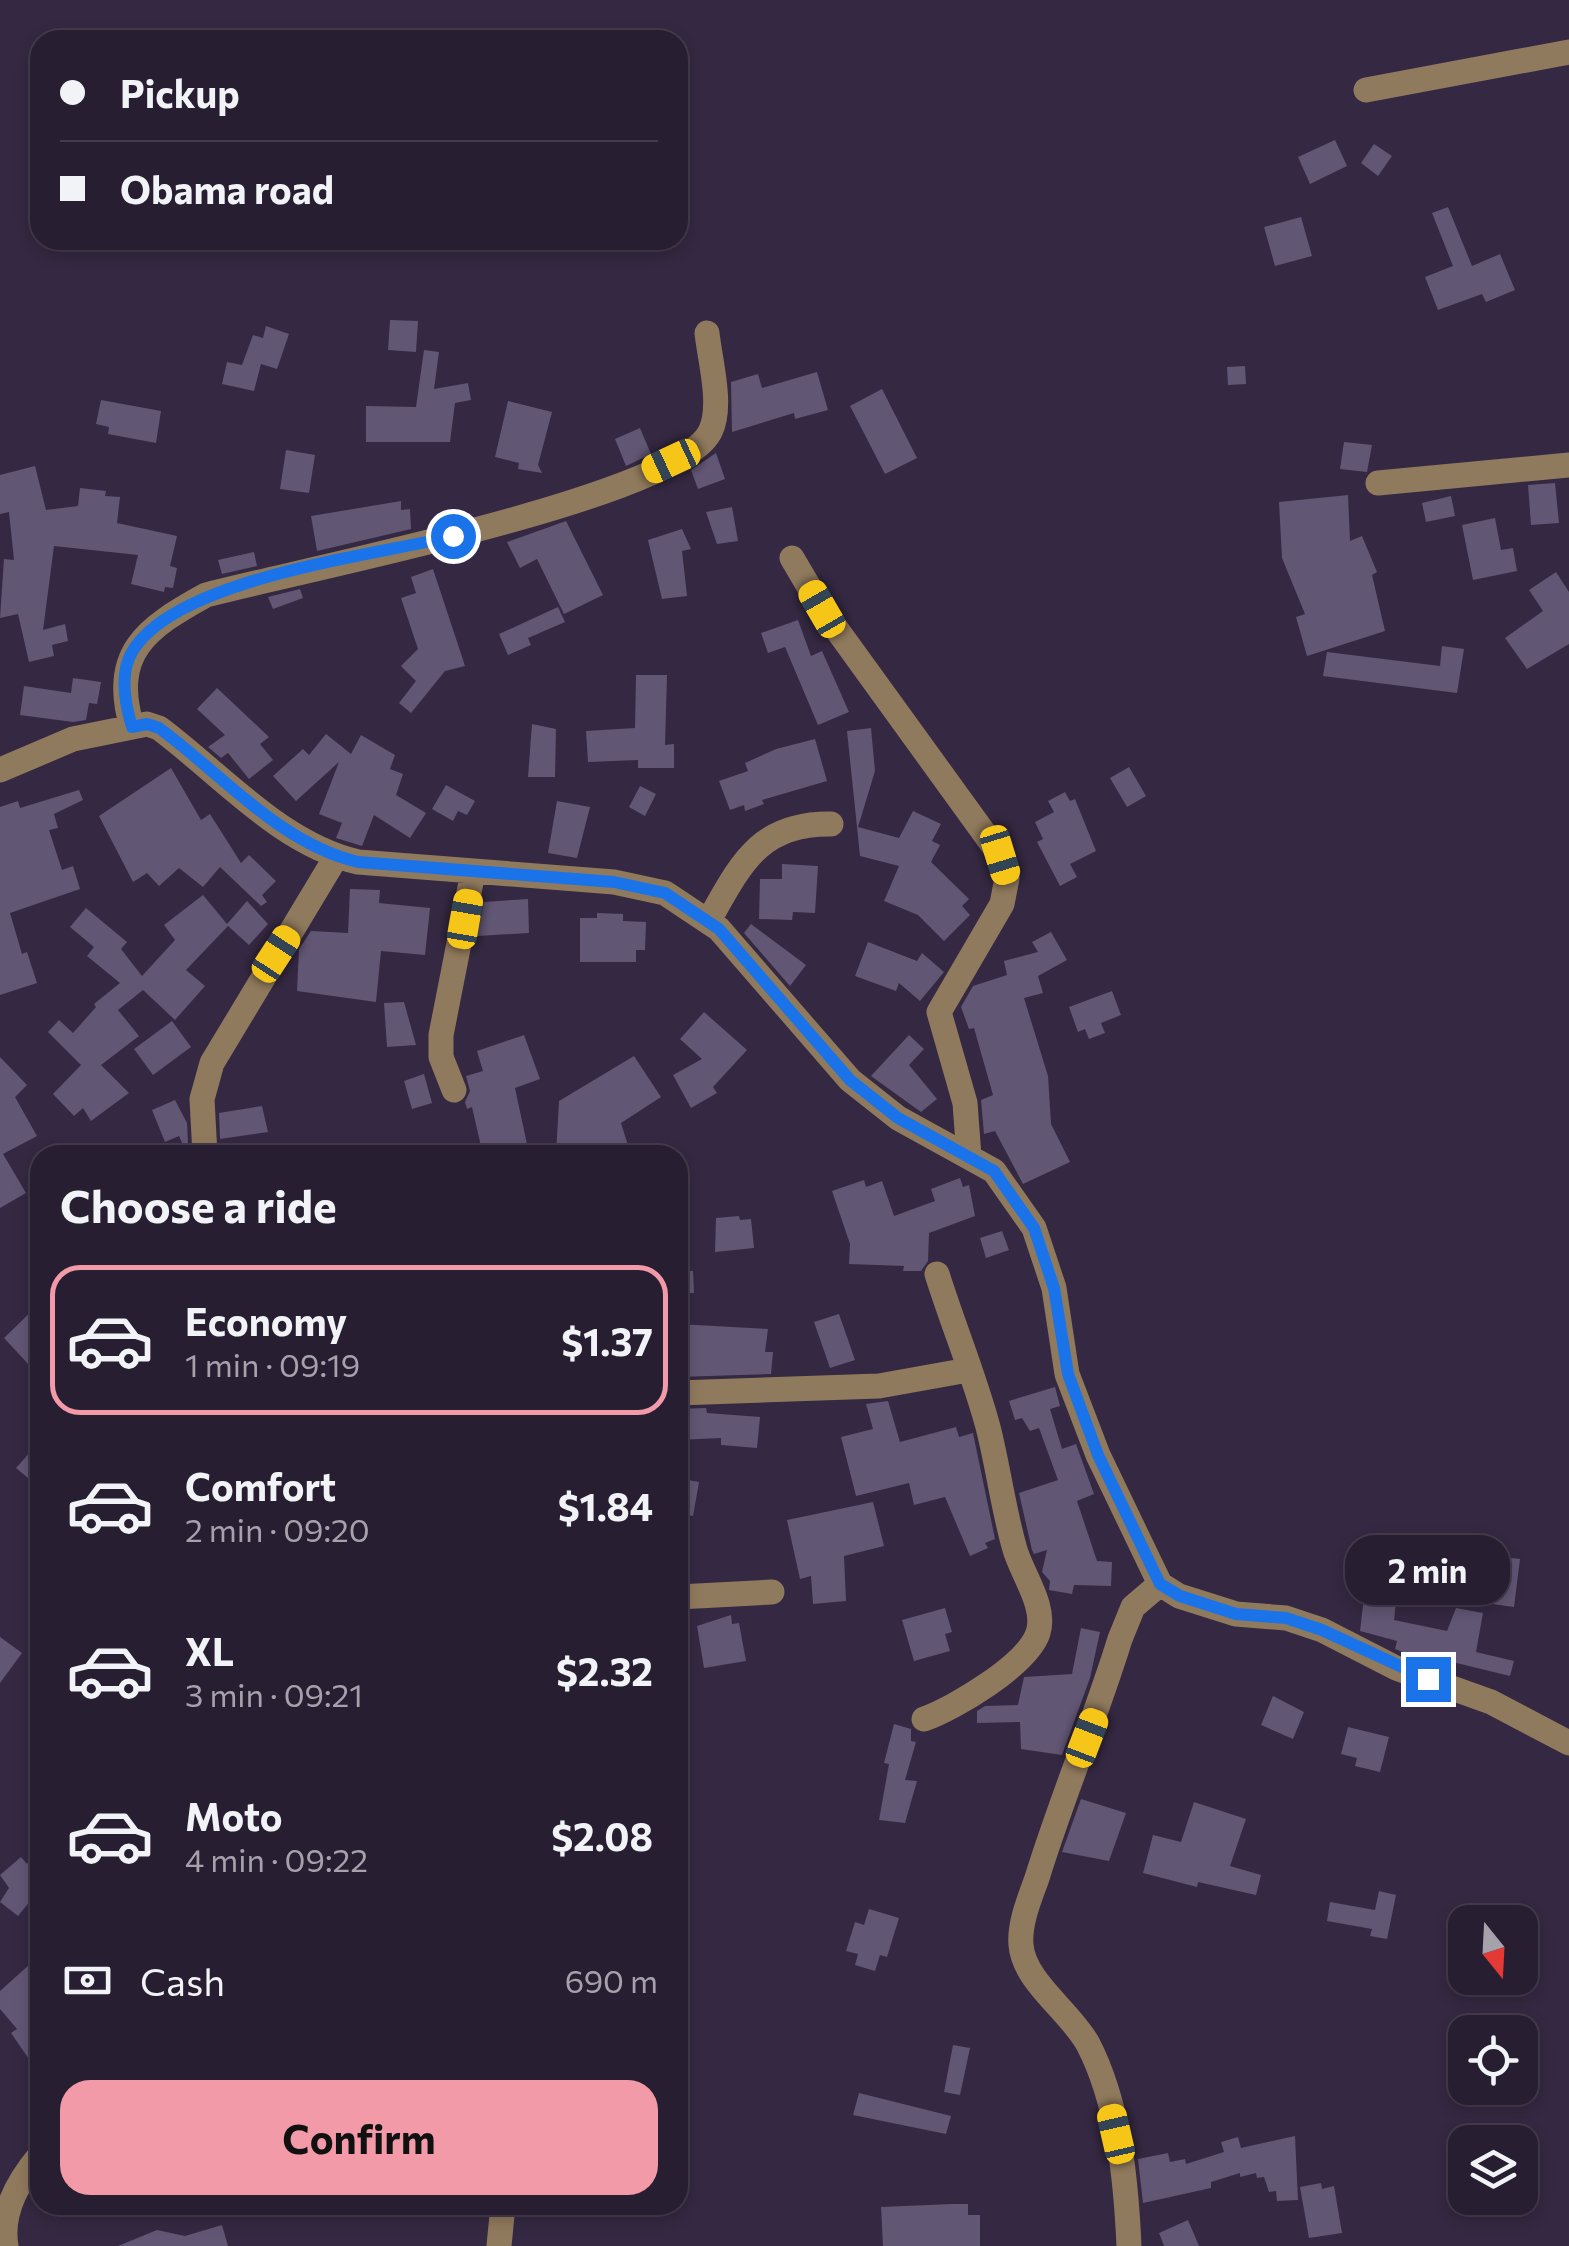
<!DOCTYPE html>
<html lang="en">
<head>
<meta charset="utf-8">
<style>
	body { margin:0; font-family:Commissioner,sans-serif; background:#342b3e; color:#f1f3f6; height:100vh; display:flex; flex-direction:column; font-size:38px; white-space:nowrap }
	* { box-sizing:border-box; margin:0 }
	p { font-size:32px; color:#a5a2ac }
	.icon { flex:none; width:55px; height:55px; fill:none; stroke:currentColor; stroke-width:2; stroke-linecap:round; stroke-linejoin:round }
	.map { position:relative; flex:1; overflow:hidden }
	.drawer { position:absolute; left:30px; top:1145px; width:658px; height:1070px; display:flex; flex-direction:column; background:#281e32; border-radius:30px; box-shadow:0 5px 15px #0003,0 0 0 2px #443c4d }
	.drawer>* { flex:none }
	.banner { position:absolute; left:30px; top:30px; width:658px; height:220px; border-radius:30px; box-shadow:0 5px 15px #0003,0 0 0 2px #443c4d; display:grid; align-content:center; height:220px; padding:0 30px; background:#281e32 }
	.needle { width:65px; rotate:162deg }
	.controls { position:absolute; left:1448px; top:1905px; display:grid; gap:20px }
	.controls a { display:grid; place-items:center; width:90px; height:90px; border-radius:20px; background:#281e32; box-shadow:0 5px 15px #0003,0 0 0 2px #443c4d; font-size:50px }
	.end { position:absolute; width:45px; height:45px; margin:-22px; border:12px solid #1a73e8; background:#fff; box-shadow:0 0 0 5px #fff }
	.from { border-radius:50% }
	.bubble { position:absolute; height:70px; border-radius:30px; background:#281e32; box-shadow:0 5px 15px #0003,0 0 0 2px #443c4d; font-size:32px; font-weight:700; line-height:70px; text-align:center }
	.car { position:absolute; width:30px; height:60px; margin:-30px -15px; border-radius:12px; box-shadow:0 0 8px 2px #0007; background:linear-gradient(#f5c518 24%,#345 0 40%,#f5c518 0 76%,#345 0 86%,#f5c518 0) }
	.banner b { display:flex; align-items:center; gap:35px; height:95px; font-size:38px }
	.banner b+b { border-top:2px solid #443c4d }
	.banner i { width:25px; height:25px; background:#f1f3f6 }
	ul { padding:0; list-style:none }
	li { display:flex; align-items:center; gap:30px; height:150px; margin:0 20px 15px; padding:0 10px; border:5px solid transparent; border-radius:30px }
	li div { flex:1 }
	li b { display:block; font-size:38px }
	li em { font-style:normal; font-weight:700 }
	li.active { border-color:#f39aa9 }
	li>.icon { width:90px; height:90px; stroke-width:1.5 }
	h2 { padding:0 30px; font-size:45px; line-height:120px }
	.pay { display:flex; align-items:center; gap:25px; height:110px; padding:0 30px; font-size:38px }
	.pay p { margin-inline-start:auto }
	.cta { display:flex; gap:20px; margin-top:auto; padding:20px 30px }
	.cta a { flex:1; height:115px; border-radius:30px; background:#f39aa9; color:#111; font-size:40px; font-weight:700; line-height:115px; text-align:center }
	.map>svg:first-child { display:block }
</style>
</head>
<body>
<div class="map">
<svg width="1569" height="2246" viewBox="0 0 1569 2246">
	<rect width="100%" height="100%" fill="#352842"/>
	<path fill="#615674" d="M1335 140 1347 166 1310 184 1298 157Z
		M1374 144 1392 156 1378 176 1361 163Z
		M1448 207 1472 266 1500 254 1515 290 1486 302 1482 294 1438 310 1425 277 1453 266 1432 213Z
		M1301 217 1312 256 1275 266 1264 227Z
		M390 320 418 321 416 352 388 350Z
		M266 326 289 334 277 369 261 364 254 391 222 384 227 362 242 365 253 335 263 338Z
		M424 350 439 352 434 389 468 383 471 400 455 403 450 442H366V406L416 407Z
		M1245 366 1246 384 1228 385 1227 367Z
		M817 372 828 410 795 419 794 413 732 432 731 382 758 374 762 388Z
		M882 389 917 458 885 474 850 406Z
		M101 400 161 411 156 443 108 434 109 427 96 424Z
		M508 401 552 412 538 465 542 473 518 469 519 463 495 457Z
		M640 428 651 454 626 466 615 439Z
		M1344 442 1372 445 1367 472 1340 469Z
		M286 450 315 455 309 493 280 489Z
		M716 453 725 479 698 489 691 470Z
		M35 466 46 510 78 506 80 488 106 491 105 496 120 497 117 523 177 536 170 566 177 568 173 588 165 587 164 592 131 584 138 555 54 546 43 630 65 624 68 641 52 645 54 656 29 662 18 614 0 618 4 559 14 560 9 512 0 514V475Z
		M1555 483 1559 523 1531 525 1528 485Z
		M1348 495 1350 541 1362 536 1377 572 1372 575 1385 631 1307 656 1296 617 1305 614 1282 558 1279 502Z
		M1451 496 1455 516 1426 522 1422 503Z
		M401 501V510L410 509 411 529 317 551 311 516Z
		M732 507 738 541 717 544 706 512Z
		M1495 518 1501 550 1513 548 1517 571 1473 580 1462 525Z
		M566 521 603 595 564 614 537 559 520 568 507 542Z
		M682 529 691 549 682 551 687 596 662 599 648 540Z
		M254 552 257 566 222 574 218 560Z
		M433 569 465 666 445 671 411 713 399 703 416 681 401 666 418 649 401 598 416 593 411 577Z
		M1556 572 1569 592V644L1527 669 1505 638 1543 611 1529 590Z
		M300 589 303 598 273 609 268 597Z
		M558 607 565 622 528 638 531 645 508 655 499 634Z
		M798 620 811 656 822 651 849 712 818 725 785 647 768 653 761 633Z
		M1442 646 1464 649 1457 693 1323 676 1327 652 1440 666Z
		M636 675H667L665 745 674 744V768H638V760L588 762 586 731 635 728Z
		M73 678 101 682 97 704 89 703 86 720 73 722 20 715 24 686 71 693Z
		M217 688 269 737 260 744 273 760 249 779 228 753 221 758 208 747 225 735 197 709Z
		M532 724 556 729 555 777H528Z
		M871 728 875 771 858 827 899 838 913 811 941 824 932 841 940 845 931 862 969 899 962 906 970 915 944 941 918 915 884 901 899 866 860 856 847 731Z
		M326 734 351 754 361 735 395 755 390 769 403 774 396 795 426 813 410 838 374 815 362 846 336 838 342 823 319 814 339 762 296 801 273 776 303 749 309 755Z
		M815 739 827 781 762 800 764 804 745 811 744 805 730 810 719 781 748 771 745 763 776 749Z
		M1129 767 1146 796 1127 807 1110 778Z
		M171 768 201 820 210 814 241 863 249 855 276 881 262 895 267 902 261 906 220 867 203 887 179 868 159 886 147 873 133 882 99 816Z
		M446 785 475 801 467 815 458 811 453 821 432 809Z
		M640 786 656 794 645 816 629 807Z
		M79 790 83 800 54 814 58 828 49 830 62 870 73 866 80 889 10 913 22 954 27 952 37 983 0 995V807L18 801 20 808Z
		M1065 792 1070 801 1075 799 1096 851 1070 864 1077 877 1060 886 1037 842 1043 839 1035 822 1054 812 1048 801Z
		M557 801 590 807 577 858 548 853Z
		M782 864 818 866 815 913 793 912 792 920 759 919 760 879H782Z
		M350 889 380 890 379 903 430 908 425 955 381 951 376 1002 297 991 299 949 311 931 348 933Z
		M203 895 227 924 247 901 268 924 249 945 228 926 186 970 205 986 175 1020 143 990 118 1010 139 1036 101 1065 129 1093 91 1121 83 1108 74 1116 53 1094 81 1065 48 1032 59 1020 73 1033 96 1007 94 1004 120 983 87 956 94 947 70 927 86 908 127 942 121 949 142 976 175 940 164 925Z
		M528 899 529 933 477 936 484 902Z
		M597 913 623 914V921L646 922 645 950H636V962H580V918H597Z
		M751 924 806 965 790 986 744 933Z
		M1051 932 1067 960 1038 976 1043 993 1024 998 1048 1076 1051 1124 1070 1162 1023 1184 995 1131 984 1134 981 1100 993 1095 974 1028 969 1029 961 1007 973 986 1007 975 1004 961 1038 952 1032 942Z
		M868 942 917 961 922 953 944 972 920 1001 899 983 896 991 855 976Z
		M1112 991 1121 1015 1101 1023 1105 1033 1089 1039 1085 1029 1078 1032 1069 1007Z
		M404 1002 416 1045 387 1047 384 1003Z
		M704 1012 747 1050 713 1087 717 1093 691 1108 673 1075 702 1059 680 1039Z
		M172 1021 191 1047 153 1075 134 1049Z
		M524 1035 540 1079 515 1088 527 1144 517 1146 520 1155H483L472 1107 467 1109 465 1102 470 1091 466 1076 483 1071 477 1051Z
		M909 1035 924 1049 909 1065 937 1099 921 1112 871 1076Z
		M634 1056 661 1097 621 1123 631 1155H556L559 1101Z
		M0 1057 27 1085 15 1097 37 1136 3 1154 26 1193 0 1208Z
		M424 1074 432 1103 412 1109 404 1081Z
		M175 1100 187 1123 188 1143 183 1145 179 1136 165 1142 152 1110Z
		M262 1106 268 1132 220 1139 219 1113Z
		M960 1178 963 1187 969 1185 975 1216 929 1233 928 1261 921 1271H903L904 1266 849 1264 850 1244 832 1191 864 1180 866 1187 882 1181 894 1216 935 1201 931 1189Z
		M739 1216 740 1220 751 1219 754 1248 715 1252 716 1218Z
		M1002 1231 1009 1250 986 1258 980 1238Z
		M678 1271H693L694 1293H678Z
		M40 1303V1356L30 1366 4 1338Z
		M839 1314 855 1360 830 1368 814 1322Z
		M678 1324 768 1329 765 1352H773L771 1374 678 1377Z
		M1055 1387 1060 1406 1050 1409 1062 1449 1076 1444 1094 1494 1077 1501 1097 1561 1112 1562 1111 1586 1074 1585 1072 1594 1049 1590 1050 1581 1042 1572 1047 1550 1034 1554 1032 1550 1019 1493 1058 1480 1039 1428 1030 1431 1022 1418 1015 1420 1009 1401Z
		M888 1401 900 1442 956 1427 959 1437 973 1433 995 1539 985 1543 988 1548 970 1556 945 1497 914 1505 909 1483 856 1496 841 1437 873 1429 866 1404Z
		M706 1408 707 1413 760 1417 757 1448 721 1445V1438L678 1440V1409Z
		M40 1441V1488L16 1468Z
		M678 1478 699 1482 693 1516 678 1513Z
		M873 1502 884 1546 844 1556 846 1601 813 1604 811 1576 800 1579 787 1520Z
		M1489 1555 1520 1559 1514 1607 1478 1602Z
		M1366 1580 1398 1584 1394 1620 1447 1631 1456 1608 1483 1613 1476 1652 1514 1661 1510 1676 1440 1659 1438 1666 1395 1649 1397 1641 1360 1631Z
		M945 1608 952 1632 945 1634 950 1651 914 1661 902 1620Z
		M731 1615 732 1624 739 1623 746 1661 704 1668 697 1626Z
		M1081 1628 1100 1632 1090 1678 1062 1755 1021 1749 1020 1722 977 1723V1711L985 1706 1018 1705 1024 1677 1072 1674Z
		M0 1637 22 1653 0 1683Z
		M1273 1696 1304 1712 1293 1739 1261 1725Z
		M894 1724 911 1729V1741L916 1742 905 1780 917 1781 905 1823 879 1820 889 1764 884 1763Z
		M1348 1727 1389 1737 1380 1772 1355 1766 1357 1758 1341 1754Z
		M1081 1799 1126 1813 1109 1861 1062 1852Z
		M1194 1802 1246 1819 1230 1866 1261 1875 1256 1895 1198 1882 1197 1887 1143 1873 1153 1835 1181 1842Z
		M40 1841V1889L18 1916 0 1902 9 1888 0 1875 21 1857 27 1864Z
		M1379 1891 1396 1895 1387 1939 1370 1936 1372 1929 1327 1921 1330 1902 1375 1910Z
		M869 1909 899 1918 887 1957 880 1955 875 1971 855 1965 858 1954 846 1951 855 1922 864 1925Z
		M29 1965 40 1978V2075L11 2033 17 2029 0 2009V1991Z
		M953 2045 970 2048 960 2095 944 2092Z
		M859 2093 951 2116 946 2134 853 2115Z
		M1295 2136 1298 2200 1277 2201 1276 2191 1269 2192 1264 2177 1257 2178 1256 2173 1240 2177V2173L1211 2182V2188L1143 2203 1138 2159 1168 2153 1170 2162 1185 2159 1186 2164 1224 2152 1221 2142 1238 2137 1241 2148Z
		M1321 2183 1322 2189 1334 2186 1342 2233 1309 2238 1300 2187Z
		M952 2204H968V2215H980V2246H883L881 2207Z
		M1188 2220 1199 2246H1164L1159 2233Z
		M222 2225 228 2246H118L157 2230 185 2236Z"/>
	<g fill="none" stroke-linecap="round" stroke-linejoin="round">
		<path stroke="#907a5d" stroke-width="25" d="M1366 90 1569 52
			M1378 483 1569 465
			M792 558 822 609 1000 855 1007 878 1002 904 939 1012 965 1103 969 1157
			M132 727C110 653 146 628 206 595 290 572 677 498 710 432 723 407 710 361 707 333
			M0 770 73 739 147 724 159 728C221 774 280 844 358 862L614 882 665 893 719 929 850 1080 898 1118 994 1171 1034 1228 1054 1288 1067 1374 1098 1455 1160 1584 1179 1596 1236 1614 1286 1618 1322 1630 1396 1668 1491 1702 1569 1743
			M709 920C741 864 759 823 831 824
			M454 1090 441 1057V1035L473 872
			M205 1155 202 1099 212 1063 336 857
			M678 1393 879 1386 968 1370
			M678 1597 772 1592
			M924 1719C955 1708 1027 1665 1038 1633 1047 1605 1020 1572 1014 1546 1003 1507 998 1466 988 1427 974 1375 953 1325 937 1274
			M6 2246C0 2212 19 2180 40 2155
			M499 2246 503 2205
			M1129 2246C1126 2180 1119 2104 1088 2044 1070 2011 1024 1982 1021 1945 1019 1923 1030 1898 1037 1878 1062 1797 1095 1720 1120 1639L1133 1607 1160 1584"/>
	</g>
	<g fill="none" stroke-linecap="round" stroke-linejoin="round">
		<path stroke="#1a73e8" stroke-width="12" d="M453 536C373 556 175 578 132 652 119 674 125 704 132 727L147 724 159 728C222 774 280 844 358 862L614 882 665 893 719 929 850 1080 898 1118 994 1171 1034 1228 1054 1288 1068 1374 1098 1455 1160 1584 1180 1596 1236 1614 1286 1618 1322 1630 1428 1679"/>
	</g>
</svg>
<div class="controls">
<a><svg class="needle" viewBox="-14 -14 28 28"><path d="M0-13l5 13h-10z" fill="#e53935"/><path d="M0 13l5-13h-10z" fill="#a5a2ac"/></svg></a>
<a><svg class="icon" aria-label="locate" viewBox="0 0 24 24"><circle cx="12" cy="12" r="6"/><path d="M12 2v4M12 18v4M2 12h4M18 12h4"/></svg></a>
<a><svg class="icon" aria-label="layers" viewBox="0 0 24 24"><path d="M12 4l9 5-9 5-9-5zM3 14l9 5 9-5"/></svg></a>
</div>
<i class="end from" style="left:453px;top:536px"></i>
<i class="end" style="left:1428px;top:1679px"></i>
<div class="bubble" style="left:1345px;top:1535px;width:165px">2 min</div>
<i class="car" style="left:671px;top:461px;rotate:245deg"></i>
<i class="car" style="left:822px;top:609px;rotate:330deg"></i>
<i class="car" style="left:1000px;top:855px;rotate:163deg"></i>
<i class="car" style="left:465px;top:919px;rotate:10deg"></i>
<i class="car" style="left:276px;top:954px;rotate:33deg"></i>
<i class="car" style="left:1087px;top:1738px;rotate:21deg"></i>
<i class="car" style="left:1116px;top:2134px;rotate:347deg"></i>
<div class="banner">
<b><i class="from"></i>Pickup</b>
<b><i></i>Obama road</b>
</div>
<section class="drawer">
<h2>Choose a ride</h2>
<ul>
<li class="active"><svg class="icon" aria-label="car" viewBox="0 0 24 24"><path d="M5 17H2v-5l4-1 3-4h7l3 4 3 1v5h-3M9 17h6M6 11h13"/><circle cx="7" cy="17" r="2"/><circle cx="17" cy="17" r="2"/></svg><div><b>Economy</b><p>1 min · 09:19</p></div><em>$1.37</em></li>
<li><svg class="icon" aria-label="car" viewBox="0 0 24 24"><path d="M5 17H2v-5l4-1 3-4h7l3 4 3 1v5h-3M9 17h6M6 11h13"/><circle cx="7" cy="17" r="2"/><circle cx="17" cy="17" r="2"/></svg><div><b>Comfort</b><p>2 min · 09:20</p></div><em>$1.84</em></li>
<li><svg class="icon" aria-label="car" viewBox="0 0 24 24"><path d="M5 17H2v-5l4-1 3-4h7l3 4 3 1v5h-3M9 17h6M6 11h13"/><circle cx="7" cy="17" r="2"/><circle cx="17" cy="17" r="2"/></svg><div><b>XL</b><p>3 min · 09:21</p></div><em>$2.32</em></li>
<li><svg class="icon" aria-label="car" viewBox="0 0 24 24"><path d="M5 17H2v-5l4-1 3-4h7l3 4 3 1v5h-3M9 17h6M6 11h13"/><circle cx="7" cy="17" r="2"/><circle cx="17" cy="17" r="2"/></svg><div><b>Moto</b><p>4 min · 09:22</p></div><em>$2.08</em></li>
</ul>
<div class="pay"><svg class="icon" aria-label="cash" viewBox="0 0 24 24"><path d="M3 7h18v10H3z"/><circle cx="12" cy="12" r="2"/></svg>Cash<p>690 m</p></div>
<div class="cta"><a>Confirm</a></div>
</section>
</div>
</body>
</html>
